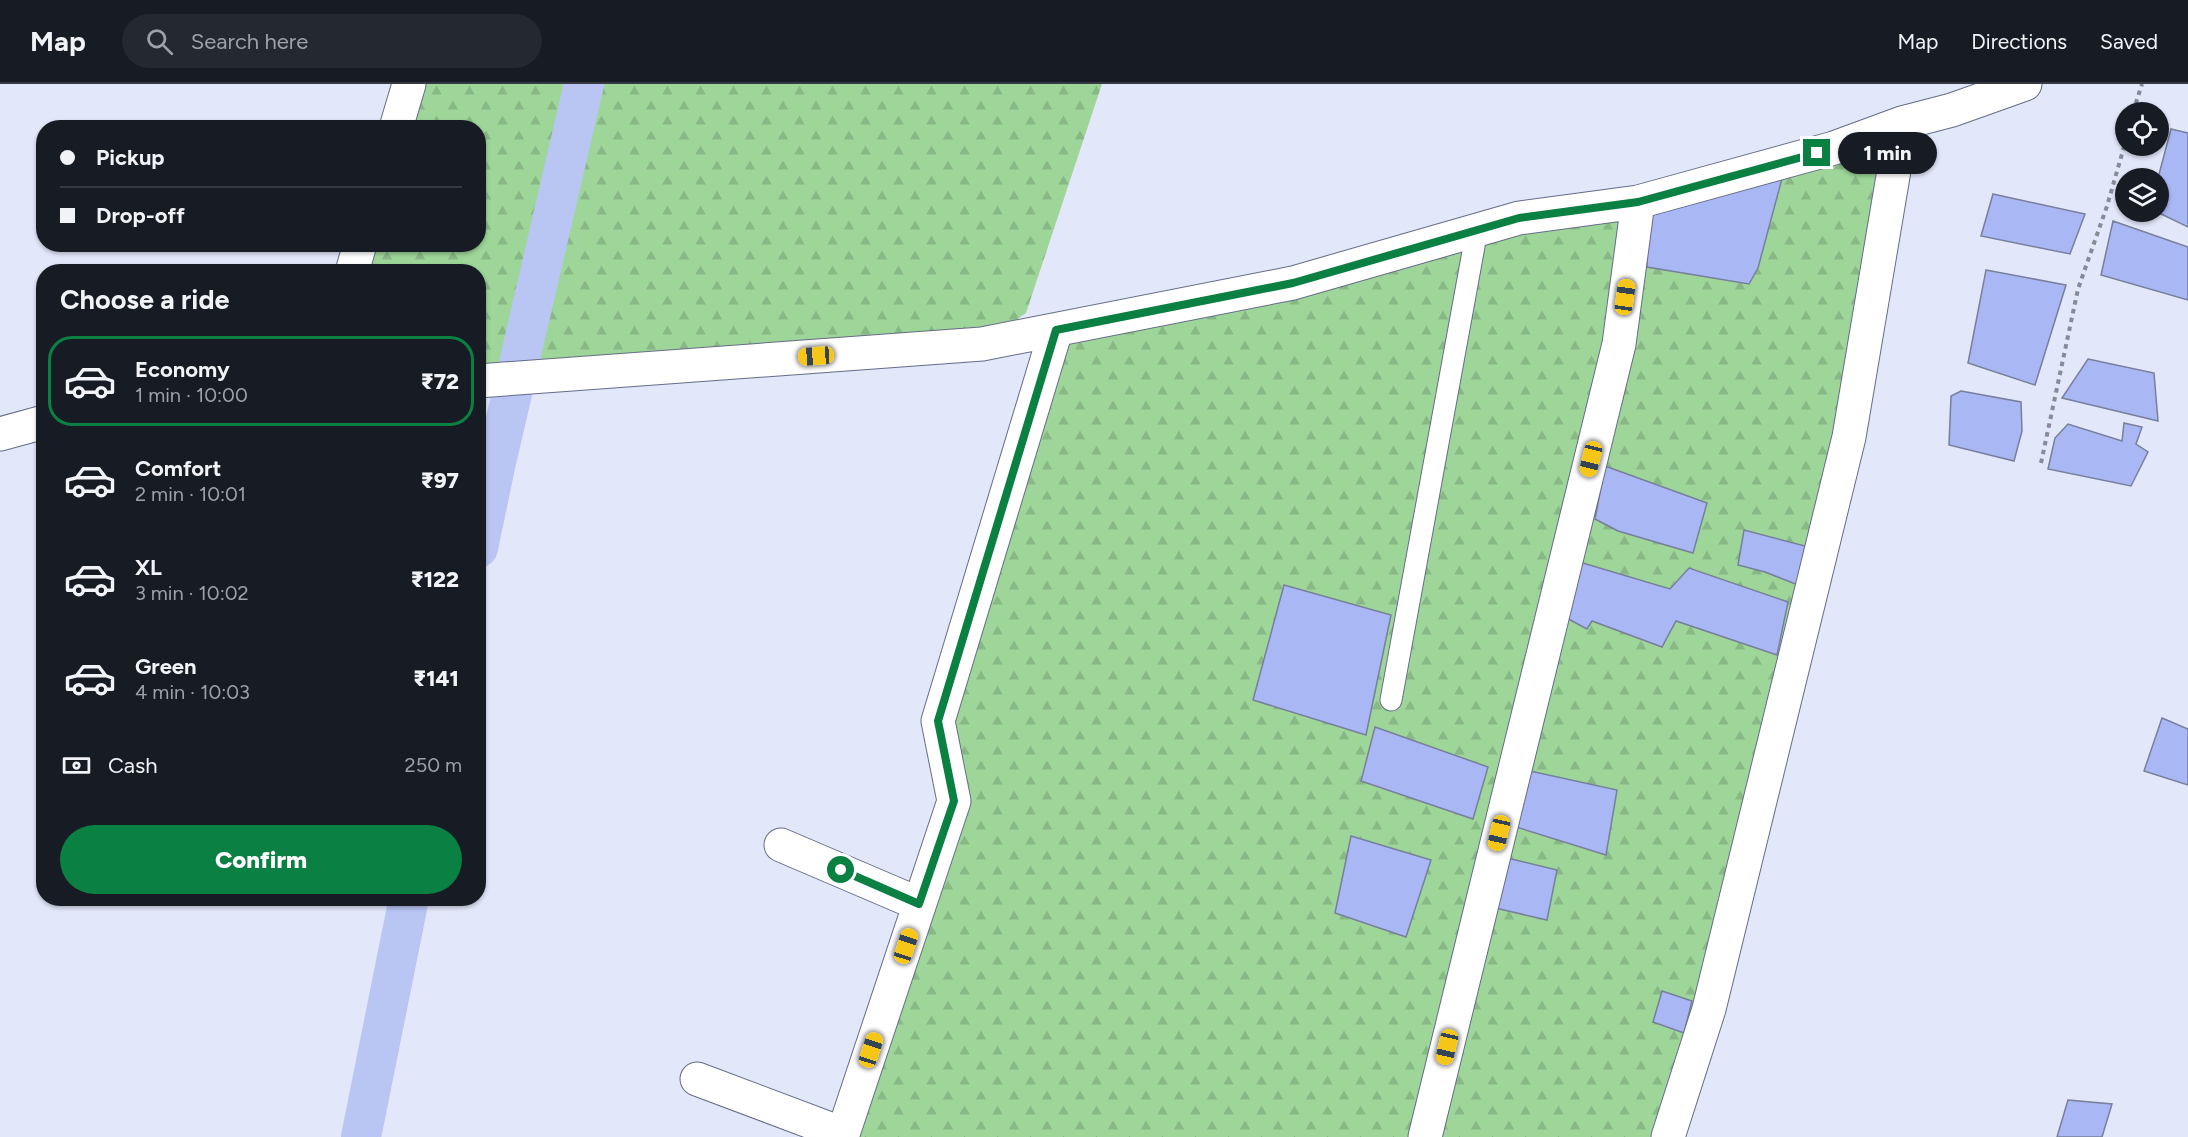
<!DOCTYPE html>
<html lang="en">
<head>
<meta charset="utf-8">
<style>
	body { margin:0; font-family:Figtree,sans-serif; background:#242831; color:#f1f3f6; height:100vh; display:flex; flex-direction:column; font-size:22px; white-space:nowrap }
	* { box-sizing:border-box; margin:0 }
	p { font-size:20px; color:#9ea1a6 }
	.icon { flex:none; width:33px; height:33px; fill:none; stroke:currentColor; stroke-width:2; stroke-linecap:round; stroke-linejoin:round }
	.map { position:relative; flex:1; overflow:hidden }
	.sheet { position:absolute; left:36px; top:180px; width:450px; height:642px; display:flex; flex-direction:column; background:#171b24; border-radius:24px; box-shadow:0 2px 4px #0004 }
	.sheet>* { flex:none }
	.banner { position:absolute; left:36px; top:36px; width:450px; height:132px; border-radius:24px; box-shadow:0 2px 4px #0004; display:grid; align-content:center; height:132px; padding:0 24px; background:#171b24 }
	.buttons { position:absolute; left:2115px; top:18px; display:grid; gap:12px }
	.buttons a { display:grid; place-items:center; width:54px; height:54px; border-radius:50%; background:#171b24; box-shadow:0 2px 4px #0004; font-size:30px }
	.end { position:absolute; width:27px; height:27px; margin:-14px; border:8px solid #0b8043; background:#fff; box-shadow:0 0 0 3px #fff }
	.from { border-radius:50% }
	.bubble { position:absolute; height:42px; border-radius:21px; background:#171b24; box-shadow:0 2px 4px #0004; font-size:20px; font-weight:800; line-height:42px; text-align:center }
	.car { position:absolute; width:18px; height:36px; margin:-18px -9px; border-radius:8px; box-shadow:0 0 4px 2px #0007; background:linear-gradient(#f5c518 24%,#345 0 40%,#f5c518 0 76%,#345 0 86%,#f5c518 0) }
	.banner b { display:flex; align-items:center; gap:21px; height:57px; font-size:22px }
	.banner b+b { border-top:2px solid #363941 }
	.banner i { width:15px; height:15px; background:#f1f3f6 }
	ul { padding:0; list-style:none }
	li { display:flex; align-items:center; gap:18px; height:90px; margin:0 12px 9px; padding:0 12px; border:3px solid transparent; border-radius:24px }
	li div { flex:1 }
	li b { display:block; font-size:22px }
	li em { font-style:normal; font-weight:800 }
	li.selected { border-color:#0b8043 }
	li>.icon { width:54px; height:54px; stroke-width:1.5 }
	h2 { padding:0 24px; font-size:27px; line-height:72px }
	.pay { display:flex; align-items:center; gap:15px; height:66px; padding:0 24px; font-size:22px }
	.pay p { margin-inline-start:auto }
	.cta { display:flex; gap:12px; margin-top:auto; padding:12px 24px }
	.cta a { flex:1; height:69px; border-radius:36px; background:#0b8043; color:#fff; font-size:24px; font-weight:800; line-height:69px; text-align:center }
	header { display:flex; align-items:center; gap:36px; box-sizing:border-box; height:84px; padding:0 30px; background:#171b24; border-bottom:2px solid #363941 }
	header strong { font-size:28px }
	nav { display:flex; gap:33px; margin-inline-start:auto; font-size:21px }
	.search { width:420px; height:54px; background:#242831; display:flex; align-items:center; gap:15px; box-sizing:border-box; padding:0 21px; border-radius:33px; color:#9ea1a6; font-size:22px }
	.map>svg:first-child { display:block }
</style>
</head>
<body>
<header>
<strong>Map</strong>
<div class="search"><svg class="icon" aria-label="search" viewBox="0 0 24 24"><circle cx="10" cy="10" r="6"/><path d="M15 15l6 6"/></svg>Search here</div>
<nav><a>Map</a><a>Directions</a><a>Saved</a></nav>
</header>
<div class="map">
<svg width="2188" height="1053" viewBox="0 0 2188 1053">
	<defs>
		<pattern id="forest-firs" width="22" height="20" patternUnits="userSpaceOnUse" patternTransform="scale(1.5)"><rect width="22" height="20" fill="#9ed699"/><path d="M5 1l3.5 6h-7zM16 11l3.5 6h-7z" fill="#88b885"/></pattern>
	</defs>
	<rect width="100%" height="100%" fill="#e2e7fa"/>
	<path fill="url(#forest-firs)" d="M409 0H1102L1026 229 982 260 479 297 478 188H352L360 161 478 160V44L395 43Z
		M1902 39 1849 353 1668 1053H842L954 717 938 637 1056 246Z"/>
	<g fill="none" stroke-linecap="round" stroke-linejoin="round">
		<path stroke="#b9c5f2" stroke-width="40" d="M478 464 496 378 584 0
			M361 1053 409 814"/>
	</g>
	<path fill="#a9b8f4" stroke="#777f9b" stroke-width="1.5" d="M2171 45 2188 49V143L2157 128H2158V94Z
		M1784 87 1758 184 1749 200 1647 183V127Z
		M1993 110 2085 130 2070 170 1981 152Z
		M2113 137 2188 163V216L2101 191Z
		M1986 186 2066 201 2035 301 1968 279Z
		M2088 275 2154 289 2158 337 2062 314Z
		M1961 307 2021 318 2022 347 2014 377 1949 361 1951 312Z
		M2124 339 2142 343 2136 360 2148 368 2131 402 2048 385 2055 354 2068 340 2122 357Z
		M1605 382 1707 419 1693 469 1618 447 1595 435Z
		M1744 446 1805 462 1798 501 1765 488 1738 481Z
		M1576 477 1670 505 1689 484 1788 518 1777 571 1676 537 1662 563 1592 537 1587 545 1561 531Z
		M1284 501 1391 531 1366 651 1253 616Z
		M2162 634 2188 645V701L2144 687Z
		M1375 643 1488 683 1473 735 1361 697Z
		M1530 687 1617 706 1606 771 1513 742Z
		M1351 752 1431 776 1406 853 1335 829Z
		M1503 773 1557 786 1547 836 1491 823Z
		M1662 907 1692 917 1684 949 1653 938Z
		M2068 1016 2112 1020 2102 1053H2057Z"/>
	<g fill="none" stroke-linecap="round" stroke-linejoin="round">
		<defs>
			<path id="service" d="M1391 616 1477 146"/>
			<path id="minor" d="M396 44 409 0
				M352 188 360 160
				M478 297 982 260 1293 199 1519 134 1638 118 1834 64 1902 39 1952 26 2025 0
				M0 350 44 338
				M781 761 919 820
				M697 995 843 1050
				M842 1053 954 717 938 637 1056 246
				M1425 1053 1619 260 1638 118
				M1668 1053 1709 925 1849 353 1902 39"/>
		</defs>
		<use href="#service" stroke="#656c88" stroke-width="23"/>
		<use href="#minor" stroke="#656c88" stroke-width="35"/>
		<path stroke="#868a99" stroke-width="4" stroke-dasharray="4.5 4.5" stroke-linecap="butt" d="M2133 28 2142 0
			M2041 379 2078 205 2107 122 2126 56"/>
		<use href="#service" stroke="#fff" stroke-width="21"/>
		<use href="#minor" stroke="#fff" stroke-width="33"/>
	</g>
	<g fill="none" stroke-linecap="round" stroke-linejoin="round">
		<path stroke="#0b8043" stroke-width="8" d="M841 786 919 820 954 717 938 637 1056 246 1293 199 1519 134 1638 118 1817 69"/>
	</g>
</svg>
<div class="buttons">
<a><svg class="icon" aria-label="locate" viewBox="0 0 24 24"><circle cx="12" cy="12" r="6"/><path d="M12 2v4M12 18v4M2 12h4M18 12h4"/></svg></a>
<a><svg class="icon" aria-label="layers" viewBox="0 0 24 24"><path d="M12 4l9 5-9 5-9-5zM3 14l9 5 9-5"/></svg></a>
</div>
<i class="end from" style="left:841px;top:786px"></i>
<i class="end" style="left:1817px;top:69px"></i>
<div class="bubble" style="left:1838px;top:48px;width:99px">1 min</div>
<i class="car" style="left:1625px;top:213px;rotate:8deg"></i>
<i class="car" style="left:816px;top:272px;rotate:266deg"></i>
<i class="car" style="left:1591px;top:375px;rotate:194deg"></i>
<i class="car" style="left:1499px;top:749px;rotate:193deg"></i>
<i class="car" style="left:906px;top:862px;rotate:18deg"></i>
<i class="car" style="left:1447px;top:963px;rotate:193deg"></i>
<i class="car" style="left:871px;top:966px;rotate:18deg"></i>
<div class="banner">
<b><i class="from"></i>Pickup</b>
<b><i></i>Drop-off</b>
</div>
<section class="sheet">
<h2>Choose a ride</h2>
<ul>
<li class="selected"><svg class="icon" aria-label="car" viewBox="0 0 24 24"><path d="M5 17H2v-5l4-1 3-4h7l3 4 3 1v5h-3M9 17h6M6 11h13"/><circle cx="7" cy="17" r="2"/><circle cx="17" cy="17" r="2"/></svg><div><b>Economy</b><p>1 min · 10:00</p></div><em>₹72</em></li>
<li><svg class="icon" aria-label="car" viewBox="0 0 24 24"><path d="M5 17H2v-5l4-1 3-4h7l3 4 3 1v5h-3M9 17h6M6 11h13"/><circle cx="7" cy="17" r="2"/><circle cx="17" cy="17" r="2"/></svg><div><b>Comfort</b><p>2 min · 10:01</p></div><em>₹97</em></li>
<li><svg class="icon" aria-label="car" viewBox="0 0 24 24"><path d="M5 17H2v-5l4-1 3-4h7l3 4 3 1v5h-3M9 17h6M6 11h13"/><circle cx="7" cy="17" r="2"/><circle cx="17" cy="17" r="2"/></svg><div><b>XL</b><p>3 min · 10:02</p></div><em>₹122</em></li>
<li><svg class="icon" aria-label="car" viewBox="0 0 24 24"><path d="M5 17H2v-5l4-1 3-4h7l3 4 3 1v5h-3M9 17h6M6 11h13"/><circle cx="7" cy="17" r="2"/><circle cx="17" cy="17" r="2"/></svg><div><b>Green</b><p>4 min · 10:03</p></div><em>₹141</em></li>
</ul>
<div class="pay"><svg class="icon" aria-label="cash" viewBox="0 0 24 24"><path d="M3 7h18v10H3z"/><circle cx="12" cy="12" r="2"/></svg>Cash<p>250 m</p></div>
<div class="cta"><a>Confirm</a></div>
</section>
</div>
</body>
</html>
